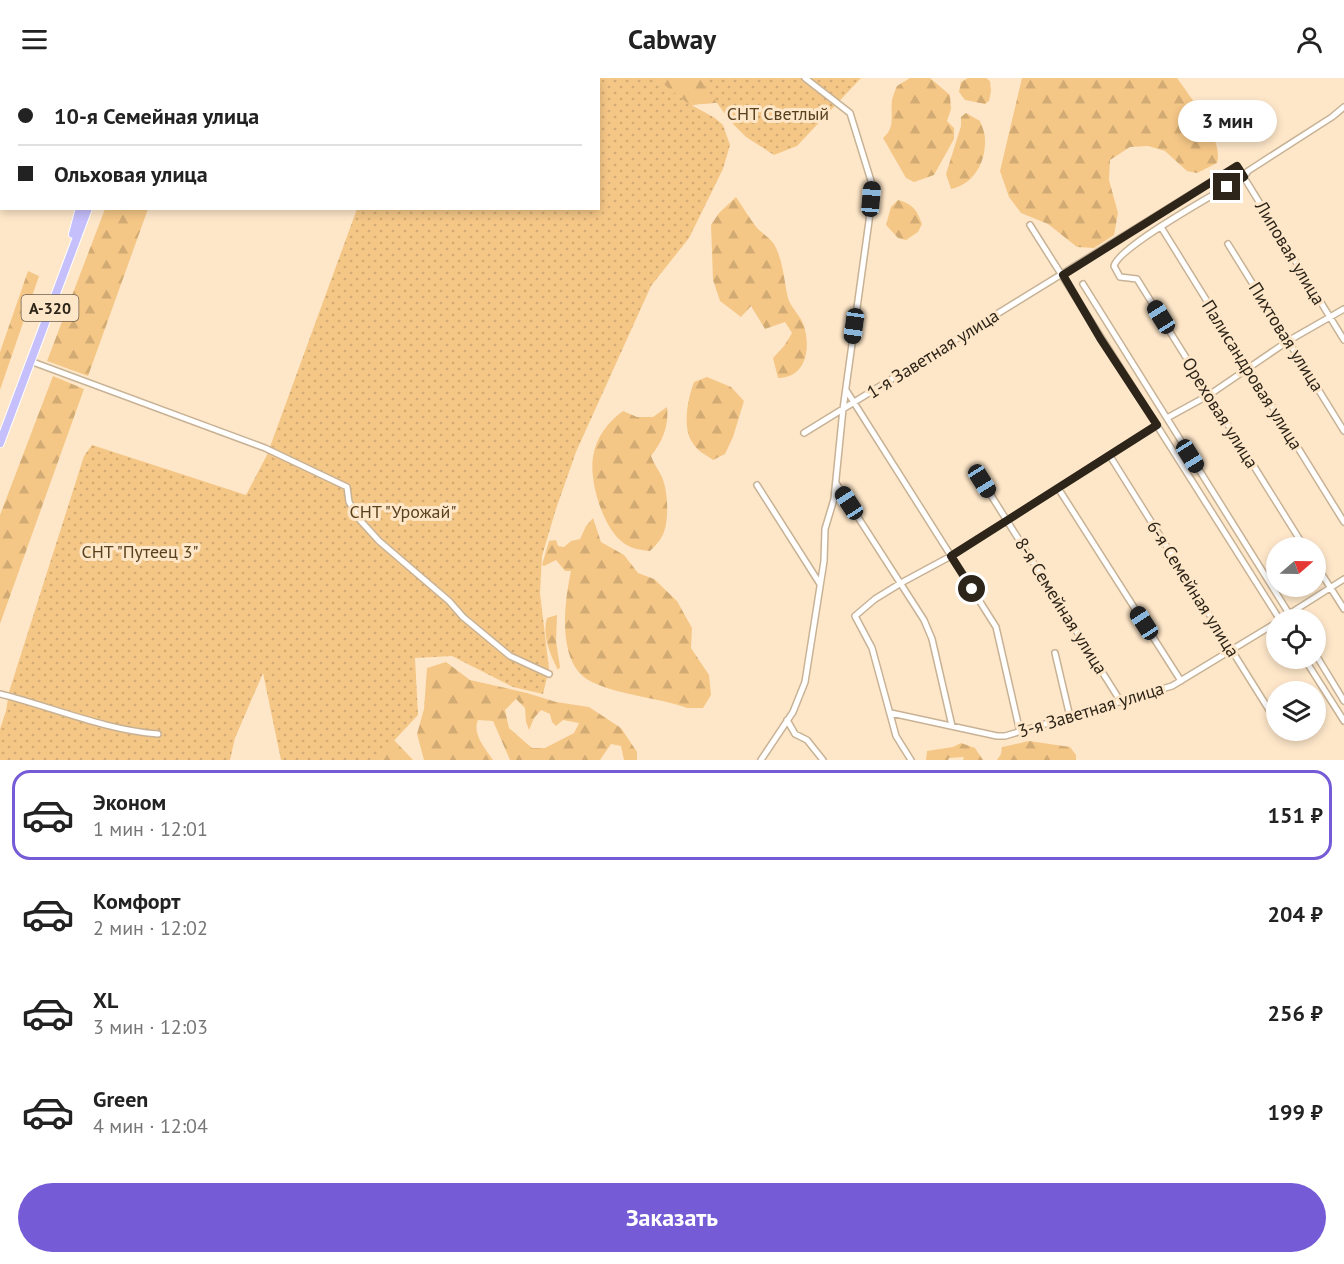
<!DOCTYPE html>
<html lang="ru">
<head>
<meta charset="utf-8">
<style>
	body { margin:0; font-family:"PT Sans",sans-serif; background:#f6f6f6; color:#222; height:100vh; display:flex; flex-direction:column; font-size:22px; white-space:nowrap }
	* { box-sizing:border-box; margin:0 }
	p { font-size:20px; color:#767676 }
	.icon { flex:none; width:33px; height:33px; fill:none; stroke:currentColor; stroke-width:2; stroke-linecap:round; stroke-linejoin:round }
	.map { position:relative; height:682px; overflow:hidden }
	.panel { display:flex; flex-direction:column; background:#fff; flex:1 }
	.panel>* { flex:none }
	.banner { position:absolute; left:0px; top:0px; width:600px; height:132px; box-shadow:0 3px 9px #0003; display:grid; align-content:center; height:132px; padding:0 18px; background:#fff }
	.needle { width:39px; rotate:70deg }
	.controls { position:absolute; left:1266px; top:459px; display:grid; gap:12px }
	.controls a { display:grid; place-items:center; width:60px; height:60px; border-radius:50%; background:#fff; box-shadow:0 3px 9px #0003; font-size:30px }
	.end { position:absolute; width:27px; height:27px; margin:-14px; border:8px solid #2d2519; background:#fff; box-shadow:0 0 0 3px #fff }
	.from { border-radius:50% }
	.bubble { position:absolute; height:42px; border-radius:21px; background:#fff; box-shadow:0 3px 9px #0003; font-size:20px; font-weight:700; line-height:42px; text-align:center }
	.car { position:absolute; width:18px; height:36px; margin:-18px -9px; border-radius:8px; box-shadow:0 0 4px 2px #0007; background:linear-gradient(#222 24%,#8ab4d8 0 40%,#222 0 76%,#8ab4d8 0 86%,#222 0) }
	.banner b { display:flex; align-items:center; gap:21px; height:57px; font-size:22px }
	.banner b+b { border-top:2px solid #e0e0e0 }
	.banner i { width:15px; height:15px; background:#222 }
	ul { padding:10px 0 0; list-style:none }
	li { display:flex; align-items:center; gap:18px; height:90px; margin:0 12px 9px; padding:0 6px; border:3px solid transparent; border-radius:18px }
	li div { flex:1 }
	li b { display:block; font-size:22px }
	li em { font-style:normal; font-weight:700 }
	li.on { border-color:#755bd6 }
	li>.icon { width:54px; height:54px; stroke-width:1.5 }
	.cta { display:flex; gap:12px; margin-top:auto; padding:12px 18px }
	.cta a { flex:1; height:69px; border-radius:36px; background:#755bd6; color:#fff; font-size:24px; font-weight:700; line-height:69px; text-align:center }
	header { display:flex; justify-content:space-between; align-items:center; height:78px; padding:0 18px; background:#fff; font-size:27px; font-weight:700 }
	.map>svg:first-child { display:block }
</style>
</head>
<body>
<header><svg class="icon" aria-label="menu" viewBox="0 0 24 24"><path d="M4 6h16M4 12h16M4 18h16"/></svg>Cabway<svg class="icon" aria-label="person" viewBox="0 0 24 24"><circle cx="12" cy="8" r="4"/><path d="M4 21q1-7 8-7t8 7"/></svg></header>
<div class="map">
<svg width="1344" height="682" viewBox="0 0 1344 682">
	<defs>
		<pattern id="forest-firs" width="22" height="20" patternUnits="userSpaceOnUse" patternTransform="scale(1.5)"><rect width="22" height="20" fill="#f5c787"/><path d="M5 1l3.5 6h-7zM16 11l3.5 6h-7z" fill="#d2ab74"/></pattern>
		<pattern id="garden-dots" width="8" height="8" patternUnits="userSpaceOnUse" patternTransform="scale(1.5)"><rect width="8" height="8" fill="#f5c787"/><path d="M2 2h.1M6 6h.1" fill="none" stroke="#d2ab74" stroke-width="1.8" stroke-linecap="round"/></pattern>
	</defs>
	<rect width="100%" height="100%" fill="#fee7c9"/>
	<path fill="url(#forest-firs)" fill-rule="evenodd" d="M645 0H708L721 24C709 27 698 24 685 30Z
		M910 0H930L950 17 951 31 947 43 954 50V61L934 97 914 104 906 100 883 60C896 49 890 37 892 22 893 18 895 12 897 8Z
		M968 0H986L990 3 991 13 989 23 985 26 965 22 959 14 961 4Z
		M1022 0H1177C1191 20 1224 61 1217 85L1197 95 1187 93 1165 73 1148 68 1130 69 1110 82 1109 102 1118 135 1114 157 1094 170 1077 169 1048 146 1021 135 1009 119 1000 93Z
		M966 35 980 43C982 48 985 55 985 61 986 84 974 106 951 111L946 96 961 48V39Z
		M736 119C743 129 749 140 757 150 762 155 770 160 774 166 783 182 784 202 788 220 791 230 801 238 804 248 811 271 806 300 778 300L773 280 784 268 792 255 785 244 765 251 751 228 741 239 720 223 713 202 711 147 719 135Z
		M898 122C913 126 917 132 922 146L918 154 906 162 898 160 886 147 891 129Z
		M105 131H148L88 298 47 283Z
		M28 193 39 198 0 312V274Z
		M53 298 84 311 0 546V437Z
		M707 299 731 309 744 323 733 359 725 376 713 382C706 377 696 372 692 364 682 348 688 320 694 304Z
		M667 329C669 347 663 363 651 378 654 386 658 391 662 399 668 413 669 440 664 454 661 462 656 467 650 473 639 472 628 470 620 462 602 446 589 402 593 379 596 359 608 344 623 333L637 339H653Z
		M593 440 601 464 624 477 638 495 654 501 677 523 692 550 691 570 709 597 711 617 703 630H687C657 619 622 618 592 604 556 588 564 525 571 493H565L556 482 544 488 542 487 549 463 556 462 558 468 564 469 571 463 580 461 586 448Z
		M557 537 556 563 560 589 558 592C550 577 542 557 547 540Z
		M446 584 470 602 527 615 556 624 589 629 621 650 637 674V682H624L621 668 611 666 600 682H510L493 643 478 642C472 656 485 670 493 682H424L417 656 424 631 427 590ZM516 621 525 630 526 644 529 652 534 640 541 632 550 636 552 644 556 648 563 642 579 645 574 655 545 670H532L509 650 505 632Z
		M394 662 413 682H363Z
		M1029 663 1070 669 1076 677V682H997L1001 676 1002 669Z
		M961 665 975 670 983 682H963L964 679 949 680 948 682H926L927 673 953 669Z"/>
	<path fill="url(#garden-dots)" d="M410 0H656L686 24 715 40 723 47 730 67 723 91 689 160 651 208 576 374 556 431 542 478 540 515 549 591 543 616 513 609 452 578 415 580 418 637 376 682H281L263 595 235 660 230 682H0V651L6 633 9 614 84 378 92 367 246 417 267 377 357 131 598 130V2L409 1Z
		M699 0H861L797 68 774 77 746 59 730 43Z"/>
	<g fill="none" stroke-linecap="round" stroke-linejoin="round">
		<defs>
			<path id="minor" d="M1030 147 1280 542
				M1161 149 1344 444
				M1228 166 1344 353
				M1083 206 1293 542
				M30 283 265 370 347 409 349 424 359 441 379 463 449 523 463 539 510 578 549 596
				M846 312 996 549 1020 654
				M1167 340 1209 317 1288 263 1344 231
				M804 355 1237 88 1344 262
				M1110 378 1276 643
				M982 403 1121 624
				M836 405 924 542 932 561 952 648
				M757 407 820 506
				M1058 410 1181 603
				M1305 470 1137 201 1120 199 1114 188C1119 168 1222 112 1244 99L1248 93 1332 39 1344 29
				M1316 487 1344 531
				M1289 536 1344 501
				M1055 575 1070 639
				M1316 577 1344 623
				M1304 580 1344 643
				M0 616C52 629 105 652 158 656
				M891 635 997 658H1005L1172 608 1276 545
				M787 642 795 656 807 662 823 682
				M761 682 793 634 805 604 824 483 825 451 834 421 843 331 869 143 872 106 850 35 805 0
				M911 682 896 658 872 570 855 538 875 521 901 505 951 478 1157 347"/>
			<path id="highway" d="M120 2V0
				M144 2V0
				M73 156 80 130
				M0 365 88 130"/>
		</defs>
		<use href="#minor" stroke="#c8b295" stroke-width="8"/>
		<use href="#highway" stroke="#fff" stroke-width="10"/>
		<use href="#minor" stroke="#fff" stroke-width="5"/>
		<use href="#highway" stroke="#c5bffb" stroke-width="8"/>
	</g>
	<g fill="none" stroke-linecap="round" stroke-linejoin="round">
		<path stroke="#2d2519" stroke-width="8" d="M972 511 951 478 1157 347 1100 260 1063 197 1237 88 1244 99 1227 109"/>
	</g>
	<g text-anchor="middle" stroke-width="6" stroke-linejoin="round" paint-order="stroke">
		<rect fill="#fee7c9" stroke="#6c5f4e" stroke-width="1.5" x="21.5" y="217" width="57" height="26" rx="4.5"/>
		<g font-size="16" font-weight="bold" fill="#2d2519">
			<text x="50" y="236">А-320</text>
		</g>
		<g font-size="18" fill="#59411d" stroke="#fee7c9">
			<text x="778" y="42">СНТ Светлый</text>
			<text x="403" y="440">СНТ "Урожай"</text>
			<text x="140" y="480">СНТ "Путеец 3"</text>
		</g>
		<g font-size="18" fill="#2d2519" stroke="#fee7c9">
			<text transform="translate(1290 175) rotate(59)" y="6">Липовая улица</text>
			<text transform="translate(1286 259) rotate(58)" y="6">Пихтовая улица</text>
			<text transform="translate(933 276) rotate(-32)" y="6">1-я Заветная улица</text>
			<text transform="translate(1252 297) rotate(58)" y="6">Палисандровая улица</text>
			<text transform="translate(1220 335) rotate(58)" y="6">Ореховая улица</text>
			<text transform="translate(1193 511) rotate(58)" y="6">6-я Семейная улица</text>
			<text transform="translate(1061 528) rotate(58)" y="6">8-я Семейная улица</text>
			<text transform="translate(1091 632) rotate(-17)" y="6">3-я Заветная улица</text>
		</g>
	</g>
</svg>
<div class="controls">
<a><svg class="needle" viewBox="-14 -14 28 28"><path d="M0-13l5 13h-10z" fill="#e53935"/><path d="M0 13l5-13h-10z" fill="#767676"/></svg></a>
<a><svg class="icon" aria-label="locate" viewBox="0 0 24 24"><circle cx="12" cy="12" r="6"/><path d="M12 2v4M12 18v4M2 12h4M18 12h4"/></svg></a>
<a><svg class="icon" aria-label="layers" viewBox="0 0 24 24"><path d="M12 4l9 5-9 5-9-5zM3 14l9 5 9-5"/></svg></a>
</div>
<i class="end from" style="left:972px;top:511px"></i>
<i class="end" style="left:1227px;top:109px"></i>
<div class="bubble" style="left:1178px;top:22px;width:99px">3 мин</div>
<i class="car" style="left:871px;top:121px;rotate:5deg"></i>
<i class="car" style="left:1161px;top:239px;rotate:328deg"></i>
<i class="car" style="left:854px;top:248px;rotate:188deg"></i>
<i class="car" style="left:1190px;top:378px;rotate:148deg"></i>
<i class="car" style="left:982px;top:403px;rotate:148deg"></i>
<i class="car" style="left:849px;top:425px;rotate:327deg"></i>
<i class="car" style="left:1144px;top:545px;rotate:327deg"></i>
<div class="banner">
<b><i class="from"></i>10-я Семейная улица</b>
<b><i></i>Ольховая улица</b>
</div>
</div>
<section class="panel">
<ul>
<li class="on"><svg class="icon" aria-label="car" viewBox="0 0 24 24"><path d="M5 17H2v-5l4-1 3-4h7l3 4 3 1v5h-3M9 17h6M6 11h13"/><circle cx="7" cy="17" r="2"/><circle cx="17" cy="17" r="2"/></svg><div><b>Эконом</b><p>1 мин · 12:01</p></div><em>151 ₽</em></li>
<li><svg class="icon" aria-label="car" viewBox="0 0 24 24"><path d="M5 17H2v-5l4-1 3-4h7l3 4 3 1v5h-3M9 17h6M6 11h13"/><circle cx="7" cy="17" r="2"/><circle cx="17" cy="17" r="2"/></svg><div><b>Комфорт</b><p>2 мин · 12:02</p></div><em>204 ₽</em></li>
<li><svg class="icon" aria-label="car" viewBox="0 0 24 24"><path d="M5 17H2v-5l4-1 3-4h7l3 4 3 1v5h-3M9 17h6M6 11h13"/><circle cx="7" cy="17" r="2"/><circle cx="17" cy="17" r="2"/></svg><div><b>XL</b><p>3 мин · 12:03</p></div><em>256 ₽</em></li>
<li><svg class="icon" aria-label="car" viewBox="0 0 24 24"><path d="M5 17H2v-5l4-1 3-4h7l3 4 3 1v5h-3M9 17h6M6 11h13"/><circle cx="7" cy="17" r="2"/><circle cx="17" cy="17" r="2"/></svg><div><b>Green</b><p>4 мин · 12:04</p></div><em>199 ₽</em></li>
</ul>
<div class="cta"><a>Заказать</a></div>
</section>
</body>
</html>
